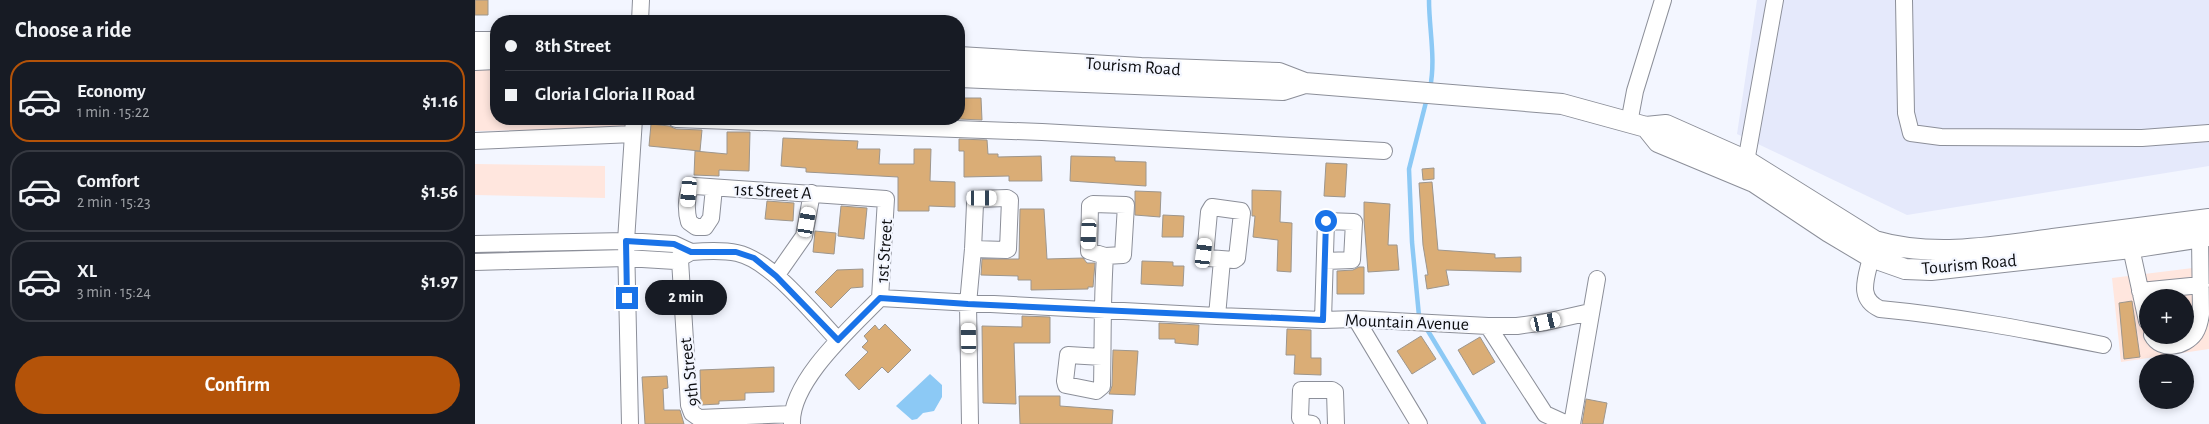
<!DOCTYPE html>
<html lang="en">
<head>
<meta charset="utf-8">
<style>
	body { margin:0; font-family:"Alegreya Sans",sans-serif; background:#20242c; color:#f1f3f6; height:100vh; display:flex; flex-direction:column; font-size:19px; white-space:nowrap }
	* { box-sizing:border-box; margin:0 }
	p { font-size:16px; color:#9ea1a6 }
	.icon { flex:none; width:28px; height:28px; fill:none; stroke:currentColor; stroke-width:2; stroke-linecap:round; stroke-linejoin:round }
	.map { position:relative; flex:1; overflow:hidden }
	.panel { display:flex; flex-direction:column; background:#171b24; width:475px }
	.panel>* { flex:none }
	.guide { position:absolute; left:15px; top:15px; width:475px; height:110px; border-radius:20px; box-shadow:0 2px 8px #0003; display:grid; align-content:center; height:110px; padding:0 15px; background:#171b24 }
	.buttons { position:absolute; left:1664px; top:289px; display:grid; gap:10px }
	.buttons a { display:grid; place-items:center; width:55px; height:55px; border-radius:50%; background:#171b24; box-shadow:0 2px 8px #0003; font-size:25px }
	.end { position:absolute; width:22px; height:22px; margin:-11px; border:6px solid #1a73e8; background:#fff; box-shadow:0 0 0 2px #fff }
	.from { border-radius:50% }
	.bubble { position:absolute; height:35px; border-radius:18px; background:#171b24; box-shadow:0 2px 8px #0003; font-size:16px; font-weight:700; line-height:35px; text-align:center }
	.car { position:absolute; width:15px; height:30px; margin:-15px -8px; border-radius:6px; box-shadow:0 0 4px 1px #0007; background:linear-gradient(#fff 24%,#345 0 40%,#fff 0 76%,#345 0 86%,#fff 0) }
	.guide b { display:flex; align-items:center; gap:18px; height:48px; font-size:19px }
	.guide b+b { border-top:1px solid #363941 }
	.guide i { width:12px; height:12px; background:#f1f3f6 }
	ul { padding:0; list-style:none }
	li { display:flex; align-items:center; gap:15px; height:82px; margin:0 10px 8px; padding:0 5px; border:2px solid #363941; border-radius:20px }
	li div { flex:1 }
	li b { display:block; font-size:19px }
	li em { font-style:normal; font-weight:700 }
	li.selected { border-color:#b45309 }
	li>.icon { width:45px; height:45px; stroke-width:1.5 }
	h2 { padding:0 15px; font-size:22px; line-height:60px }
	.cta { display:flex; gap:10px; margin-top:auto; padding:10px 15px }
	.cta a { flex:1; height:58px; border-radius:30px; background:#b45309; color:#fff; font-size:20px; font-weight:700; line-height:58px; text-align:center }
	main { display:flex; flex:1; min-height:0 }
	.map>svg:first-child { display:block }
</style>
</head>
<body>
<main>
<section class="panel">
<h2>Choose a ride</h2>
<ul>
<li class="selected"><svg class="icon" aria-label="car" viewBox="0 0 24 24"><path d="M5 17H2v-5l4-1 3-4h7l3 4 3 1v5h-3M9 17h6M6 11h13"/><circle cx="7" cy="17" r="2"/><circle cx="17" cy="17" r="2"/></svg><div><b>Economy</b><p>1 min · 15:22</p></div><em>$1.16</em></li>
<li><svg class="icon" aria-label="car" viewBox="0 0 24 24"><path d="M5 17H2v-5l4-1 3-4h7l3 4 3 1v5h-3M9 17h6M6 11h13"/><circle cx="7" cy="17" r="2"/><circle cx="17" cy="17" r="2"/></svg><div><b>Comfort</b><p>2 min · 15:23</p></div><em>$1.56</em></li>
<li><svg class="icon" aria-label="car" viewBox="0 0 24 24"><path d="M5 17H2v-5l4-1 3-4h7l3 4 3 1v5h-3M9 17h6M6 11h13"/><circle cx="7" cy="17" r="2"/><circle cx="17" cy="17" r="2"/></svg><div><b>XL</b><p>3 min · 15:24</p></div><em>$1.97</em></li>
</ul>
<div class="cta"><a>Confirm</a></div>
</section>
<div class="map">
<svg width="1734" height="424" viewBox="0 0 1734 424">
	<rect width="100%" height="100%" fill="#f3f6ff"/>
	<path fill="#ffe6de" fill-rule="evenodd" d="M0 51H21V119H161V128L0 131Z
		M0 164 130 166V198L0 195Z
		M1734 266V349L1646 362 1637 278ZM1672 298H1710V335H1672Z"/>
	<path fill="#e5e9fb" d="M1282 0H1734V166L1432 215 1262 134Z"/>
	<path fill="#8cc9f5" d="M455 374 467 385V397L459 411 448 413 442 419 437 420 421 406Z"/>
	<g fill="none" stroke-linecap="round" stroke-linejoin="round">
		<path stroke="#8cc9f5" stroke-width="4.5" d="M954 0C954 29 961 59 955 88
			M946 320 944 316 937 242 934 169 952 98
			M950 326 1009 424"/>
	</g>
	<path fill="#daad76" stroke="#9d968d" d="M0 0H13V15H0Z
		M484 98H506L507 120 484 119Z
		M176 124 194 126 201 129 227 130 225 151 174 146Z
		M252 132H275L274 171 244 170V176L219 175 220 151 252 154Z
		M308 138 383 141 382 149H405L404 164H439V149H456L455 181 480 182V207L454 206V211H423V177L331 172V168L306 166Z
		M484 139 512 140 513 154H523V157L566 156 567 181H534V176L489 177V151H484Z
		M596 156 640 157V161L671 162V186L595 181Z
		M851 163 872 164 870 197 849 196Z
		M959 168V179L948 180 947 169Z
		M957 182 963 250 1020 254V258L1046 257V272L971 270 974 285 952 289 950 275H953L948 245 944 183Z
		M777 190 806 191 805 222 817 223 816 272 802 271 803 240 778 237 780 216H777Z
		M660 191 686 192 685 217 660 215Z
		M292 201 319 203 318 221 290 219Z
		M889 202 915 204 913 245H922L924 270 893 272 889 220Z
		M366 206 392 208 389 239 363 236Z
		M545 209H569L572 259 608 258 612 263H620L618 287H613V289L556 290V280H543V276L506 275 507 259H544Z
		M688 215 709 216 708 237H687Z
		M340 231 361 233 359 254 338 252Z
		M667 261 698 262V266H709L708 286 666 284Z
		M884 267H889V294H862V271L878 270Z
		M388 269V287L376 288 356 308 340 292 362 270Z
		M1657 301 1665 357 1649 359 1644 303Z
		M547 316 575 317V343H539L541 404 508 403 507 326 547 327Z
		M684 323 724 325 723 345 700 343V339H684Z
		M410 324 436 350 413 373 407 367 384 390 370 375 393 352 387 347 393 341 389 336 400 325 404 330Z
		M812 329 836 330V358H846V375L819 374 820 355H811Z
		M946 336 961 359 937 374 922 351Z
		M1005 337 1020 362 998 375 983 350Z
		M638 350 663 351 660 395 634 394 637 386Z
		M299 367V392L270 393V400L244 401V404L226 405 225 370Z
		M192 376 193 388 188 389 189 410H205L209 424H170L167 377Z
		M544 396H585V406L638 410 637 424H545Z
		M1111 399 1132 403 1128 424H1107Z"/>
	<g fill="none" stroke-linecap="round" stroke-linejoin="round">
		<defs>
			<path id="minor" d="M1429 0 1431 113 1436 133 1466 137 1667 138 1734 133
				M165 21 166 0
				M201 119 567 132 909 151
				M1154 123 1160 91 1188 0
				M0 141 158 134
				M1269 173 1300 0
				M239 188 236 218 230 227H221L214 222C211 212 211 198 215 188L220 186 411 199 405 298
				M618 204 651 205 648 255 630 256 614 251 615 206Z
				M737 207 766 211 767 213 762 258 759 260 733 258 730 256 734 212Z
				M0 244 151 241 199 244 216 252
				M1656 248 1672 321
				M216 252C230 251 248 250 262 253 296 260 339 315 363 340
				M1396 257C1392 277 1381 298 1405 309 1480 316 1553 330 1628 345
				M205 260 214 405 217 413 224 418 317 414
				M0 262 151 258 200 261 216 252
				M301 276 329 236 337 193
				M1665 291 1726 285
				M742 316 747 260
				M881 319 944 424
				M848 320 851 221 879 222 877 260 850 261
				M1013 326 1070 414 1092 424
				M1677 335C1686 352 1710 347 1720 333 1724 327 1725 321 1726 314L1725 238
				M627 357 593 355 590 381 591 385 621 391 627 386C628 342 627 299 630 256
				M155 424 151 241 159 119
				M317 424C315 381 377 327 405 298L742 316 848 320 881 319 1013 326H1042L1071 322 1115 312
				M495 424 493 304 498 249 500 204 502 199 532 198 535 200 533 249 531 250 498 249
				M837 424 830 423 825 418 826 390H857L860 392 861 424
				M1097 424 1122 279"/>
			<path id="major" d="M0 42H21
				M484 57 666 68 804 73 830 83 1087 104 1171 127 1191 125 1272 161 1400 241C1458 258 1519 247 1578 239 1630 232 1682 226 1734 219
				M0 60 21 59
				M484 77 808 90 830 83
				M1171 127 1183 142 1279 182 1354 232 1396 257 1430 269 1456 270 1656 248 1734 236"/>
		</defs>
		<use href="#minor" stroke="#8c8f99" stroke-width="18"/>
		<use href="#major" stroke="#8c8f99" stroke-width="22"/>
		<use href="#minor" stroke="#fff" stroke-width="16"/>
		<use href="#major" stroke="#fff" stroke-width="20"/>
	</g>
	<g fill="none" stroke-linecap="round" stroke-linejoin="round">
		<path stroke="#1a73e8" stroke-width="6" d="M152 298 151 241 199 244 216 252H261L279 258 301 276 363 340 405 298 493 304 848 320 851 221"/>
	</g>
	<g text-anchor="middle" stroke-width="4.5" stroke-linejoin="round" paint-order="stroke">
		<g font-size="18" fill="#0c0d10" stroke="#f3f6ff">
			<text transform="translate(658 66) rotate(4)" y="6">Tourism Road</text>
			<text transform="translate(298 191) rotate(3)" y="6">1st Street A</text>
			<text transform="translate(409 251) rotate(-86)" y="6">1st Street</text>
			<text transform="translate(1494 264) rotate(-5)" y="6">Tourism Road</text>
			<text transform="translate(932 322) rotate(2)" y="6">Mountain Avenue</text>
			<text transform="translate(214 372) rotate(-97)" y="6">9th Street</text>
		</g>
	</g>
</svg>
<div class="buttons">
<a>+</a>
<a>−</a>
</div>
<i class="end from" style="left:851px;top:221px"></i>
<i class="end" style="left:152px;top:298px"></i>
<div class="bubble" style="left:170px;top:280px;width:82px">2 min</div>
<i class="car" style="left:214px;top:192px;rotate:185deg"></i>
<i class="car" style="left:507px;top:198px;rotate:90deg"></i>
<i class="car" style="left:332px;top:222px;rotate:10deg"></i>
<i class="car" style="left:614px;top:234px;rotate:183deg"></i>
<i class="car" style="left:729px;top:253px;rotate:7deg"></i>
<i class="car" style="left:1071px;top:322px;rotate:77deg"></i>
<i class="car" style="left:494px;top:338px;rotate:359deg"></i>
<div class="guide">
<b><i class="from"></i>8th Street</b>
<b><i></i>Gloria I Gloria II Road</b>
</div>
</div>
</main>
</body>
</html>
